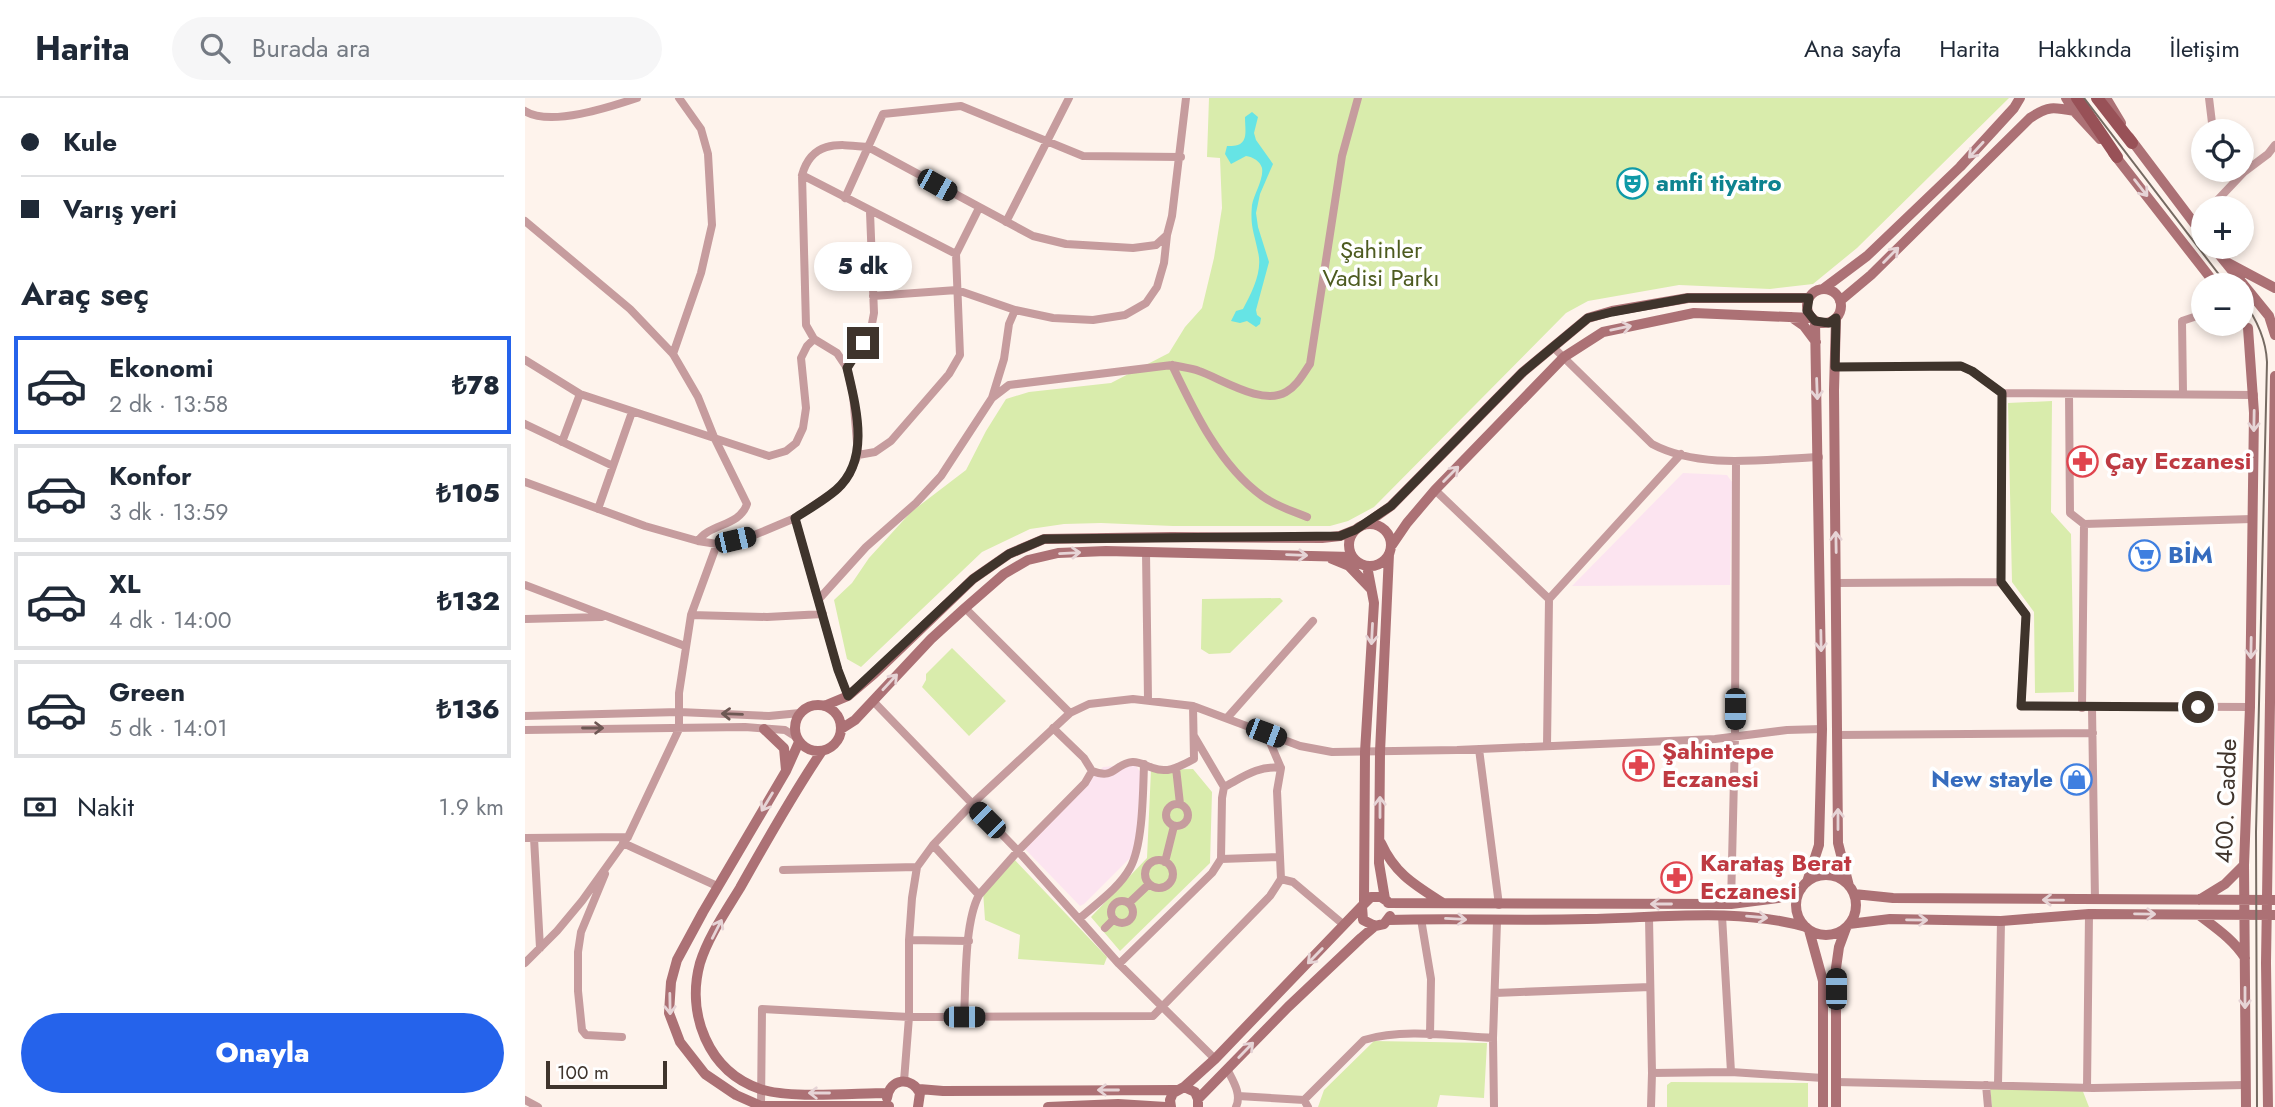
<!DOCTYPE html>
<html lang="tr">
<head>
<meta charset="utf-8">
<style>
	body { margin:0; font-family:Jost,sans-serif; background:#f6f6f7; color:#1f2937; height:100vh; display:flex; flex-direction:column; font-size:26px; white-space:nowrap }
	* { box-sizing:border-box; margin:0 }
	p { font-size:23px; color:#747a83 }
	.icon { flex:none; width:38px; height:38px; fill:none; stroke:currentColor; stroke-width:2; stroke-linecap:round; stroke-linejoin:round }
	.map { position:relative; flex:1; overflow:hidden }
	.sheet { display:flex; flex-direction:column; background:#fff; width:525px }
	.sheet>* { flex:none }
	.hud { display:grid; align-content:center; height:154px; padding:0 21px; background:#fff }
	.fabs { position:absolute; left:1666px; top:21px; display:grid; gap:14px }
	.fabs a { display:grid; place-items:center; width:63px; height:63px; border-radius:50%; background:#fff; box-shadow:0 4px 10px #0003; font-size:35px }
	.scale { position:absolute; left:21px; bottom:18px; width:121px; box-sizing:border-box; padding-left:7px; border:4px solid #3f342c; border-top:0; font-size:19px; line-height:24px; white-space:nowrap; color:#3f342c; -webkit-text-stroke:5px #fff; paint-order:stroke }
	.end { position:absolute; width:32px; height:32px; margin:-16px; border:9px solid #3f342c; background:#fff; box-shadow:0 0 0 4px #fff }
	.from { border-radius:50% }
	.bubble { position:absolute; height:49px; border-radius:24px; background:#fff; box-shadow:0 4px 10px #0003; font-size:23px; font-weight:800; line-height:49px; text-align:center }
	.car { position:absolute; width:21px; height:42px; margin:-21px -10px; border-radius:9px; box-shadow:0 0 5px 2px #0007; background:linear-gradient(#222 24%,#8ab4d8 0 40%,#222 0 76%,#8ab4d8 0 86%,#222 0) }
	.hud b { display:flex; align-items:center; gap:24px; height:66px; font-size:26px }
	.hud b+b { border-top:2px solid #e0e1e3 }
	.hud i { width:18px; height:18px; background:#1f2937 }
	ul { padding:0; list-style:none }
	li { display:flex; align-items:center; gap:21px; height:98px; margin:0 14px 10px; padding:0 7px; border:4px solid #e0e1e3; border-radius:0px }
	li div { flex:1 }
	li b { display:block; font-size:26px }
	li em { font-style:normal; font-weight:800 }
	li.active { border-color:#2563eb }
	li>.icon { width:63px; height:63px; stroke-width:1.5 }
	h2 { padding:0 21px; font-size:32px; line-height:84px }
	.pay { display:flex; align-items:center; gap:18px; height:77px; padding:0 21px; font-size:26px }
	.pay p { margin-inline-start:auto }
	.action { display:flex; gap:14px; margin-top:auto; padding:14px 21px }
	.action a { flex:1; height:80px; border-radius:42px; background:#2563eb; color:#fff; font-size:28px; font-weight:800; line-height:80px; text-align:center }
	header { display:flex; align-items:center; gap:42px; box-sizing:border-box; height:98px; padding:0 35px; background:#fff; border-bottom:2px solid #e0e1e3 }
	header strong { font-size:33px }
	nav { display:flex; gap:38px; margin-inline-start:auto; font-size:24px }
	.search { width:490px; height:63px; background:#f6f6f7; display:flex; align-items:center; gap:18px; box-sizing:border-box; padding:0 24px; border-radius:38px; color:#747a83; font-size:26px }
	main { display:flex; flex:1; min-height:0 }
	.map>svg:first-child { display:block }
</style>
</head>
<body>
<header>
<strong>Harita</strong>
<div class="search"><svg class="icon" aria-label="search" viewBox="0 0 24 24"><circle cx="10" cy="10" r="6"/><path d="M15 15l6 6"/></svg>Burada ara</div>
<nav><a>Ana sayfa</a><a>Harita</a><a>Hakkında</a><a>İletişim</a></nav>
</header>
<main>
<section class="sheet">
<div class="hud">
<b><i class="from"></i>Kule</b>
<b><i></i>Varış yeri</b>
</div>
<h2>Araç seç</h2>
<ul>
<li class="active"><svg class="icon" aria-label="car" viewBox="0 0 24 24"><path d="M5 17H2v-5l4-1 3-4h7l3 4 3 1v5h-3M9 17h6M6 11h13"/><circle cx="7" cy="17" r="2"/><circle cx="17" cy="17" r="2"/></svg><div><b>Ekonomi</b><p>2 dk · 13:58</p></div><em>₺78</em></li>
<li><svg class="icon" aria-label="car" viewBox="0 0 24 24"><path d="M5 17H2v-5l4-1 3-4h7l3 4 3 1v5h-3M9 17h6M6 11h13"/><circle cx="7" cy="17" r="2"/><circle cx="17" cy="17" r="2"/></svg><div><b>Konfor</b><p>3 dk · 13:59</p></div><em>₺105</em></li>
<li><svg class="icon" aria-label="car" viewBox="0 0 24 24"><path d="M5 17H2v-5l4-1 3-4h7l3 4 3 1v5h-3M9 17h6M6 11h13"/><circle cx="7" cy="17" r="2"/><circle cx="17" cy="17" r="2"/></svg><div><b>XL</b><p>4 dk · 14:00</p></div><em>₺132</em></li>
<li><svg class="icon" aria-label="car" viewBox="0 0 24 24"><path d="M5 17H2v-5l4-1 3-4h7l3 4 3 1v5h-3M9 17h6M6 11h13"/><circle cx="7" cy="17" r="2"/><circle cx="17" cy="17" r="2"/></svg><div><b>Green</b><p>5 dk · 14:01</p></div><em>₺136</em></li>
</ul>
<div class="pay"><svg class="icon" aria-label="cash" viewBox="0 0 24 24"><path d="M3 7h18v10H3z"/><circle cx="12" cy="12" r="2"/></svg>Nakit<p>1.9 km</p></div>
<div class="action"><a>Onayla</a></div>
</section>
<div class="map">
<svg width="1750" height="1009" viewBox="0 0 1750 1009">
	<rect width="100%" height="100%" fill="#fef3ec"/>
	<path fill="#fce4f0" d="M1158 375 1202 377 1207 384 1205 487 1047 488Z
		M610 666 616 675 610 755 559 806 555 808 500 751 502 746 578 669Z"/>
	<path fill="#d9ecac" d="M684 0H1484L1332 150 1288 186 1245 191 1154 187 1063 203 1041 215 849 409 823 423 805 428H648L576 425 539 426 505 431 457 454 336 569 322 561 309 502 327 485 344 460 386 414 441 372 461 333 481 301 504 294 586 285 644 255 660 229 677 210 689 160 697 110 695 60 682 59Z
		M1527 303 1526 414 1546 436 1549 594 1510 595 1509 514 1487 484 1483 305Z
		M755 500 758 503 705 555 684 556 676 551 677 501Z
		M427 550 481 603 444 638 397 589 401 582V576Z
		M668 671 687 694 685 765 595 853 566 819 622 760 626 672Z
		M488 760 582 859 579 867 493 861 495 837 460 822 458 793Z
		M849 943 962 945 959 1000 915 997 912 1009H793L799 992Z
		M1146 984 1283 985V1009H1142V987Z
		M1465 990 1557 991 1564 1009H1467Z"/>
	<path fill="#66e4e5" d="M727 14 733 19 729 35 731 42 748 66 735 96 731 115 733 129 744 164 731 212 732 217 736 220 735 226 731 229 722 223 715 225 706 223 711 213 718 211C727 194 738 173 733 154 729 134 725 129 727 107 729 96 739 81 737 70 735 63 728 59 721 58L706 66 700 56 702 48C725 49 720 35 720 19Z"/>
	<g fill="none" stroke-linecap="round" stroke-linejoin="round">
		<path stroke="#c69c9e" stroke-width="8" d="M1684 0 1688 33
			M0 13C25 29 85 9 112 0
			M277 77 431 156
			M320 100 358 16 436 8 558 58 656 59
			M1685 110 1719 74 1743 56 1750 47
			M0 123 105 211 148 256 173 299 189 339 222 406C214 429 185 425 173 443
			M481 124 544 0
			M1668 124 1678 116
			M348 198 432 192 490 212 528 220 568 222 600 217 621 205 632 189 639 165 642 137
			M1028 249 1127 346C1176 372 1240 361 1294 359
			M148 256 176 175 187 127 183 56 176 31 154 0
			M0 262 55 296 244 358 261 353 271 345 278 330 281 310 276 260 282 248 289 241
			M647 267C669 313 695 368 737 398 751 408 767 413 782 419
			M1310 269 1436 268 1447 273 1477 295 1729 297
			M322 270 346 231 349 215 345 114
			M1477 295 1476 484 1501 517 1496 608 1725 609
			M1658 295 1657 223 1678 216
			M1544 296 1545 415 1559 426
			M467 300 479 261 484 226 490 212
			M0 326 88 368
			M37 344 55 296
			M333 357 350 354 366 343 424 276 435 257 431 156 454 110
			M0 384 120 428 173 443 192 446 227 438 270 420 313 391 325 375 333 357 328 296 322 270 312 255 289 241 281 227 277 77C287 42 313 46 343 49L508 138 541 146 608 150 631 147 642 137 647 118 661 0
			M910 392 1024 501
			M73 411 107 314
			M270 420 313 572 323 598
			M621 454 623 602
			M1312 485 1476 484
			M0 487 160 548
			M294 501 341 449 391 405 416 378 467 300 484 287 647 267C656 269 666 270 674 273 697 281 737 308 761 294 772 288 778 276 785 266L817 58 833 0
			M440 510 545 615
			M166 517 242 519 298 516
			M0 521 77 519
			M348 603 493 753 594 866 690 961
			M1557 610 1559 426 1727 421
			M1567 610 1570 802
			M0 618 154 614 244 618 275 615
			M702 620 788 523
			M0 632 220 629 260 632 271 639
			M1312 637 1568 635
			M669 638 699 689
			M1022 648 1024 501 1156 356
			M954 651 974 807
			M651 670 655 706
			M567 673C590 682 589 666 607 664 614 663 621 668 628 670 643 676 655 668 669 661L668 608
			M641 717a11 11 0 1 1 22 0a11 11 0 1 1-22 0Z
			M0 740 103 739
			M9 740 15 850
			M98 745 192 788
			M408 747 454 797
			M696 761 755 759
			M620 776a14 14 0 1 1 28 0a14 14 0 1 1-28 0Z
			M640 764 649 728
			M258 772 392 769
			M80 776 56 834 53 854V893L57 932 61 937 97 939
			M756 781 768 784 819 827
			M586 814a11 11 0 1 1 22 0a11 11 0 1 1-22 0Z
			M604 805 624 786
			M1206 806 1210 638 1211 363
			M1197 818 1206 974
			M1124 820 1127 975 1206 974 1298 980
			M554 821C572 805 594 790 605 770 618 747 618 694 619 666
			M896 821 906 881 905 937
			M580 830 589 821
			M384 842 444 843
			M0 865 32 833 57 803 103 739 154 631V595L166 517 192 446
			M594 866 687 775 696 761 697 700 699 689C718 679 734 667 756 670
			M970 895 1125 889
			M439 919C441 886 439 825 454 797L493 753 560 685 567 673 559 660 528 630
			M702 971C708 983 717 996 711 1009
			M379 983 384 919V842L387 800 392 769 408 747 447 706 545 615 564 606 608 601 668 608 775 648 807 654 932 652 1190 641 1262 632 1297 631
			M1311 984 1568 990 1720 987
			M1461 987 1463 1009
			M1473 987 1476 823
			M1562 990 1564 816
			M713 998 779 1002
			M0 1002 13 1009
			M236 1009 237 911 384 919 628 918 745 798 756 781 752 693 756 670 741 635
			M783 1009 779 1002 839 942C879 930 927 938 968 940
			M969 1009 968 940 972 824
			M1126 1009 1127 975"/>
		<path stroke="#ac7175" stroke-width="10" d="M1541 0 1549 13 1575 41
			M1581 0 1596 25
			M1604 39 1678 137
			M1588 55 1691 187
			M1688 149 1744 218 1750 237
			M1703 165 1750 190
			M1282 208a17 17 0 1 1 34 0a17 17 0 1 1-34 0Z
			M1298 191 1342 158 1435 69 1489 10 1495 0
			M1315 203 1346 177 1505 20C1523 8 1528 9 1549 13
			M1266 219 1279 228 1291 244
			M1311 220 1309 292 1313 745 1324 788
			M824 447a21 21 0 1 1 42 0a21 21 0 1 1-42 0Z
			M839 427 866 408 998 274 1063 220 1087 213 1163 200H1284
			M867 447 882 425 910 392 1039 259 1078 234 1169 215 1287 220
			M807 461 824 468 846 491
			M270 630a23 23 0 1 1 46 0a23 23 0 1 1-46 0Z
			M299 608 323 598 349 576 448 481 484 456 519 441 646 439 797 440 815 438 830 432
			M239 631 259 650 261 672
			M316 631 330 622 406 541 440 510 479 476 503 462 533 455 581 453 827 459
			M274 644 261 673 178 814 152 862 146 884 144 915 155 944 180 976 211 997 236 1008H364
			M297 653C267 697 241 744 215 790 201 813 183 839 175 865 161 916 183 973 235 991 264 1001 330 995 362 995
			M856 745C870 776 890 787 918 805
			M1271 807a30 30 0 1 1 60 0a30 30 0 1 1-60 0Z
			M1282 784 1294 747 1297 631 1290 223
			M1329 796 1368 800 1750 802
			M860 801 854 765 855 654 864 456
			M1674 802 1700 786 1719 767
			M839 804 840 654 849 505 842 468
			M863 805 1206 806 1253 800 1276 791
			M1674 817C1691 830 1709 842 1720 860
			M863 822C929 820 995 823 1062 821 1133 820 1212 809 1281 829
			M1324 826 1365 821 1476 823 1564 816 1750 817
			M850 828 838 822 837 808 846 799H856L862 803
			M1284 832 1298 883V1009
			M659 989 690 961 837 808
			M394 991 418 993 651 992
			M362 1000C365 980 386 978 395 995L393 1009
			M673 1001 763 909 836 840 850 828 859 826 865 818
			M523 1009 593 1006 641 1009
			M646 1009 645 1002 648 995 659 989 670 994 673 1001V1009
			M1311 1009V870L1314 849 1321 830
			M1721 1009 1719 767 1725 609 1729 315 1723 230
			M1743 1009 1741 865 1750 278"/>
		<path stroke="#985157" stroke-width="12" d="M1552 0 1592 59
			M1572 0 1607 45"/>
		<path stroke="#756a62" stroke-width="2" d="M1559 0 1702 187
			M1717 201C1731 220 1741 240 1742 264L1731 734 1732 1009"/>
	</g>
	<defs><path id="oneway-shaft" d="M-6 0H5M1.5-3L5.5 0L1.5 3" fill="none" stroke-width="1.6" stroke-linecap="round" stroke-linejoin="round" transform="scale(1.75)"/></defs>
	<g stroke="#e6d4d6">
		<use href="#oneway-shaft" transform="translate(1451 52) rotate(133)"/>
		<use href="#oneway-shaft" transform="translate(1616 90) rotate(52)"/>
		<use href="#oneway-shaft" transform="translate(1366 157) rotate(-45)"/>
		<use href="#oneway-shaft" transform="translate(1096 230) rotate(-12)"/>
		<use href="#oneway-shaft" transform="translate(1292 291) rotate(88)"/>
		<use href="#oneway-shaft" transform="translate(1729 323) rotate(91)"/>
		<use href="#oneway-shaft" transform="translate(926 376) rotate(-45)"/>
		<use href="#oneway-shaft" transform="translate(1311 444) rotate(-91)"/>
		<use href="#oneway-shaft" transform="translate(545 455) rotate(-3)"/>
		<use href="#oneway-shaft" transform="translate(772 457) rotate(2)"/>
		<use href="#oneway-shaft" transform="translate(847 536) rotate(93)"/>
		<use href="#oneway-shaft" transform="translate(1296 543) rotate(89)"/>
		<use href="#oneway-shaft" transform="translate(1726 550) rotate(91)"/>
		<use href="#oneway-shaft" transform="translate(365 584) rotate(-47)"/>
		<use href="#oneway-shaft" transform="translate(242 704) rotate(121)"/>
		<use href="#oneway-shaft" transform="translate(855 709) rotate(-90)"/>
		<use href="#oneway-shaft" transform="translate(1313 721) rotate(-90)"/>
		<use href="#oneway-shaft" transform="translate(1528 802) rotate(-179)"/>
		<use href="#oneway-shaft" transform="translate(1136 806) rotate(-180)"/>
		<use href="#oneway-shaft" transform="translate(1620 816) rotate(1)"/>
		<use href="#oneway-shaft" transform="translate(1232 819) rotate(5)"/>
		<use href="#oneway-shaft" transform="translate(931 821) rotate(3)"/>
		<use href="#oneway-shaft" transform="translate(1392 822) rotate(1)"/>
		<use href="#oneway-shaft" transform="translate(192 831) rotate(-63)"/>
		<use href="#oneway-shaft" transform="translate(790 858) rotate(134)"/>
		<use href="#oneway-shaft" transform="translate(1720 900) rotate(90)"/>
		<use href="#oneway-shaft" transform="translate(145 906) rotate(89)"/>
		<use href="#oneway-shaft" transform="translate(721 952) rotate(-46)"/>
		<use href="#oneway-shaft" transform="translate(583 992) rotate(180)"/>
		<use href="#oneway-shaft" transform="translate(294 995) rotate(180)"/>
	</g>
	<g stroke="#6e5854">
		<use href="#oneway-shaft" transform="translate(207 616) rotate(-178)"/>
		<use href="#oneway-shaft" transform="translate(68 630)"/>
	</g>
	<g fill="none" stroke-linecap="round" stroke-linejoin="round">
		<path stroke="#3f342c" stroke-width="9" d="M338 245 322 270C331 309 346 362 311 392 298 403 284 411 270 420L313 572 323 598 448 481 484 456 519 441 815 438 830 432 866 408 998 274 1063 220 1087 214 1163 200H1284L1282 213 1290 223 1304 225 1311 220 1310 269 1436 268 1447 273 1477 295 1476 484 1501 517 1496 608 1673 609"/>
	</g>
	<defs>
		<symbol id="theatre-ring" viewBox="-11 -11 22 22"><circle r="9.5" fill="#fff" stroke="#0f9aa8" stroke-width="1.5"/><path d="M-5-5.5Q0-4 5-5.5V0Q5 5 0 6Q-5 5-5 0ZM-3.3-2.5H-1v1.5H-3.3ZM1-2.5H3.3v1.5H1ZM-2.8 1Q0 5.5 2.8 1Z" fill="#0f9aa8"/></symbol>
		<symbol id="pharmacy-ring" viewBox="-11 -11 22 22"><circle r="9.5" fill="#fff" stroke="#e0444e" stroke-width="1.5"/><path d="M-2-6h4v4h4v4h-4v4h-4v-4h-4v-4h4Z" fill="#e0444e"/></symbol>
		<symbol id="supermarket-ring" viewBox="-11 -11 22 22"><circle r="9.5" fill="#fff" stroke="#3f7fe0" stroke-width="1.5"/><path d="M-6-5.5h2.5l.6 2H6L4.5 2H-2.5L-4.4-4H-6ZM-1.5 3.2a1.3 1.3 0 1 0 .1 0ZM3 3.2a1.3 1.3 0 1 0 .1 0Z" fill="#3f7fe0"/></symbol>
		<symbol id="shop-ring" viewBox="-11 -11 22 22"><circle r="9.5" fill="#fff" stroke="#3f7fe0" stroke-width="1.5"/><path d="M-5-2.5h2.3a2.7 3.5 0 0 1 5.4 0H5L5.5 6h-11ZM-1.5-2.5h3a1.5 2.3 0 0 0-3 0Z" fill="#3f7fe0"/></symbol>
	</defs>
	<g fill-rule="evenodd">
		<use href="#theatre-ring" x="1090" y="68" width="35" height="35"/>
		<use href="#pharmacy-ring" x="1540" y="346" width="35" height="35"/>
		<use href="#supermarket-ring" x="1602" y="440" width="35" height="35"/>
		<use href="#pharmacy-ring" x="1096" y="650" width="35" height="35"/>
		<use href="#shop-ring" x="1534" y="664" width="35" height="35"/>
		<use href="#pharmacy-ring" x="1134" y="762" width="35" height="35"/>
	</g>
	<g text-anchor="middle" stroke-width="7" stroke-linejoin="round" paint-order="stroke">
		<g font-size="24" font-weight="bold" fill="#0d838f" stroke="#fff" text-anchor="start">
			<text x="1131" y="93">amfi tiyatro</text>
		</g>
		<g font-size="24" fill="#4d5b20" stroke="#fff">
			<text x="856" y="160">Şahinler<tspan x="856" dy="28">Vadisi Parkı</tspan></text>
		</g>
		<g font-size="24" font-weight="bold" fill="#be3a42" stroke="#fff" text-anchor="start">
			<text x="1580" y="371">Çay Eczanesi</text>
			<text x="1137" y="661">Şahintepe<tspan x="1137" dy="28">Eczanesi</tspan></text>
			<text x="1175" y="773">Karataş Berat<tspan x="1175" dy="28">Eczanesi</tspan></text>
		</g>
		<g font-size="24" font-weight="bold" fill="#366cbe" stroke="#fff" text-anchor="start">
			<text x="1643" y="465">BİM</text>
			<text x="1528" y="689" text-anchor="end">New stayle</text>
		</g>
		<g font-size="24" fill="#3f342c" stroke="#fff">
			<text transform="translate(1701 703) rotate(-88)" y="8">400. Cadde</text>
		</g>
	</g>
</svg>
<div class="fabs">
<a><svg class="icon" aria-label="locate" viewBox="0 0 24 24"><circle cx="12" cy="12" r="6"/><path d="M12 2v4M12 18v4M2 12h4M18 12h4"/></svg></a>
<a>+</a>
<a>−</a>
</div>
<div class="scale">100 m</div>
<i class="end from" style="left:1673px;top:609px"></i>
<i class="end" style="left:338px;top:245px"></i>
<div class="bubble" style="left:289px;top:144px;width:98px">5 dk</div>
<i class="car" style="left:412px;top:87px;rotate:119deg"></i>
<i class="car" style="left:210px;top:442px;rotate:77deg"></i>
<i class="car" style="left:1210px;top:611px;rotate:180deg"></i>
<i class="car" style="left:741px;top:635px;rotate:111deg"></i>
<i class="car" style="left:462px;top:722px;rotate:315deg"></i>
<i class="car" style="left:1311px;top:891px;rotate:0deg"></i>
<i class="car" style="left:439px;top:919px;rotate:90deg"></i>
</div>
</main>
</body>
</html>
